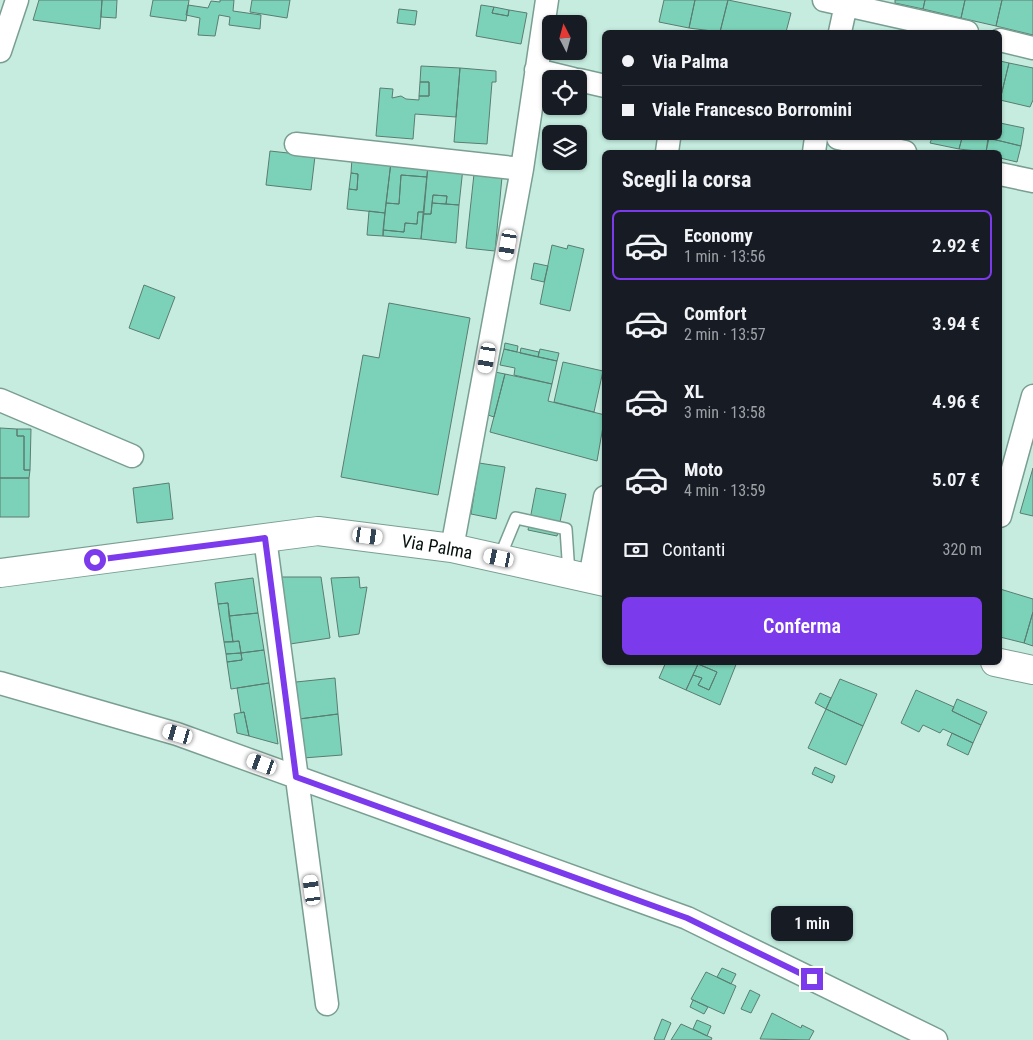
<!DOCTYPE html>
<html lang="it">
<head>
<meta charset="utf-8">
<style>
	body { margin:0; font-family:"Roboto Condensed",sans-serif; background:#242831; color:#f1f3f6; height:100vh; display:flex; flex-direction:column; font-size:19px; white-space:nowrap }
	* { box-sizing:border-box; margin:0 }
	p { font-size:16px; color:#9ea1a6 }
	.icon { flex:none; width:28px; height:28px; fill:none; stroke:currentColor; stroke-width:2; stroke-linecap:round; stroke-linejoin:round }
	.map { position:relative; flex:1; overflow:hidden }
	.side { position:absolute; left:602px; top:150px; width:400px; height:515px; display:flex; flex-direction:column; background:#171b24; border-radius:8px; box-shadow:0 1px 4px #0004 }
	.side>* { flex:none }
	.banner { position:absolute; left:602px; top:30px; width:400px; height:110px; border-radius:8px; box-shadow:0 1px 4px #0004; display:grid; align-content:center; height:110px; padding:0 20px; background:#171b24 }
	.needle { width:32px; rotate:354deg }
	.controls { position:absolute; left:542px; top:15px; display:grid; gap:10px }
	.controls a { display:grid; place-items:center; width:45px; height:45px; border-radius:8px; background:#171b24; box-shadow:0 1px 4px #0004; font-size:25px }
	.end { position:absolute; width:22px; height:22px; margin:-11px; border:6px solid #7c3aed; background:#fff; box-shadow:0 0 0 2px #fff }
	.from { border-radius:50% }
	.bubble { position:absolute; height:35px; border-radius:8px; background:#171b24; box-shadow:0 1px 4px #0004; font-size:16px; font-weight:600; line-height:35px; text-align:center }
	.car { position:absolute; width:15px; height:30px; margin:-15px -8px; border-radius:6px; box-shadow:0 0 4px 1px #0007; background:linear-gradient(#fff 24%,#345 0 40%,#fff 0 76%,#345 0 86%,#fff 0) }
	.banner b { display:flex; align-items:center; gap:18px; height:48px; font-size:19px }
	.banner b+b { border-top:1px solid #363941 }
	.banner i { width:12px; height:12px; background:#f1f3f6 }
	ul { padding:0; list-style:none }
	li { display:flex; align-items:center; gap:15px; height:70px; margin:0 10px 8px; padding:0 10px; border:2px solid transparent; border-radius:8px }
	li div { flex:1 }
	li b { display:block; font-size:19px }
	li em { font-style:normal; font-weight:600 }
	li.current { border-color:#7c3aed }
	li>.icon { width:45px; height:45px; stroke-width:1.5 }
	h2 { padding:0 20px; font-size:22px; line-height:60px }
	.pay { display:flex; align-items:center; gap:12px; height:55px; padding:0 20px; font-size:19px }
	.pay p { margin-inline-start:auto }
	.action { display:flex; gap:10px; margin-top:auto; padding:10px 20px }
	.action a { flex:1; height:58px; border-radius:8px; background:#7c3aed; color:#fff; font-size:20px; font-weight:600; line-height:58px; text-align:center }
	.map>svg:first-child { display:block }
</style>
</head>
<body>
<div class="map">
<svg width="1033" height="1040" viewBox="0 0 1033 1040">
	<rect width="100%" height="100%" fill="#c5ecdf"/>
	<path fill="#7cd2b8" stroke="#5a7d71" d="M39 0H102L100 29 33 20Z
		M102 0H117L116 18 101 17Z
		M153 0H189L186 21 150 16Z
		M220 0H234L233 11 261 15 260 29 229 25 230 17 219 15 215 36 198 35 200 18 186 15 188 5 208 8 211 1 220 2Z
		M252 0H290L287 18 250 12Z
		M664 0H695L689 28 659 22Z
		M695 0H728L720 32 689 28Z
		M728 0 791 13 786 32H720Z
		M895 0H925L923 9 895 3Z
		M925 0H965L961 18 923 9Z
		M965 0H1002L996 26 961 18Z
		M1002 0H1033V35L996 26Z
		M481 5 494 7 492 13 508 16 509 10 527 13 521 44 476 36Z
		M494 7 509 10 508 16 492 13Z
		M399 9 417 11 415 25 397 23Z
		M1000 61 1009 63 1000 100Z
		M1009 63 1033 68V100L1030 107 1000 100Z
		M421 66 460 68 456 117 415 114 413 139 376 136 380 88 393 89 392 98 401 96 406 99 419 100V96H429V82H420Z
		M460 68 496 71V82H492L487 144 454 142Z
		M420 82H429V96H419Z
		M1000 123 1024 128 1021 146 988 138H1000Z
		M932 138H962L959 149 930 143Z
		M962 138H989L986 152 959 149Z
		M988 138 1021 146 1017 162 1000 158V152H986Z
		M270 151 315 156 311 190 266 185Z
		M352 158 391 162 385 213 347 209 349 189 357 190 358 174 351 173Z
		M391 162 428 165 427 177 401 175 399 204 386 203Z
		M428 165 463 168 459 205 446 204 447 196 433 195 431 214H423Z
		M351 173 358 174 357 190 349 189Z
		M474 174 502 177 495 251 466 248Z
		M401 175 427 177 424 212H418L417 224 405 223 404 232 383 230 386 203 399 204Z
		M433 195 447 196 446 204 432 203Z
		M432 203 459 205 456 243 421 239 423 214H431Z
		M369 211 385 213 383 236 367 235Z
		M418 212H424L421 239 383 236V230L404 232 405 223 417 224Z
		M552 245 567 249 568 245 584 249 570 311 540 304Z
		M534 263 548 266 544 282 531 279Z
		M144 285 175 297 159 339 129 328Z
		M389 303 470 318 438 495 341 477 363 355 379 358Z
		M505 343 518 346 517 352 504 349Z
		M521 348 539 352 538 357 520 353Z
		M504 349 557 361 552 384 514 375 515 368 500 365Z
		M540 349 559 353 557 361 538 357Z
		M563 362 603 371 594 412 554 402Z
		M495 372 505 374 494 417 488 415Z
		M505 374 552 384 548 401 605 415 597 461 490 432Z
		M0 428 17 429V436H24V470H30L29 478H0Z
		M17 429H31L30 470H24V436H17Z
		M479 463 505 467 496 519 471 514Z
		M1033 468V516L1020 513Z
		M0 478H29V517H0Z
		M169 483 173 519 137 523 133 488Z
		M536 488 566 494 557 536 528 530Z
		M281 577H321L330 638 290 644Z
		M359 577 360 588 367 587 359 634 339 637 331 578Z
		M253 578 258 613 229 616 228 603 218 604 215 583Z
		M1000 589 1033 599V612L1024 643 1000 637Z
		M228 603 233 642H224L218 604Z
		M1033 612V646L1024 643Z
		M258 613 264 650 241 653 239 641 233 642 229 616Z
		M239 641 241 653 226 654 224 642Z
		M264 650 269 683 231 689 227 662 242 660 241 653Z
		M241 653 242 660 227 662 226 654Z
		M666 662H699L686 690 659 678Z
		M699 662H737L720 705 686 690 693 675 702 678 698 685 709 690 717 672 698 664Z
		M698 664 717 672 709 690 698 685 702 678 693 675Z
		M335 678 338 714 299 719 296 682Z
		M840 679 877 694 863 726 826 709Z
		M269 683 278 744 249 736 244 712 241 713 237 688Z
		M916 690 954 707 952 711 981 725 973 743 943 729 940 733 923 725 919 732 901 723Z
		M820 693 831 698 826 709 815 703Z
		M957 699 987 712 981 725 952 711Z
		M826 709 863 726 846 765 808 748Z
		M244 712 249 736 237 733 234 714Z
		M338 714 342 755 303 758 299 719Z
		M952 733 973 743 968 755 947 745Z
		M815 767 835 776 832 783 812 774Z
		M722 968 736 974 731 984 717 977Z
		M706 972 736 986 724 1014 691 999Z
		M750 990 760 995 751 1013 741 1009Z
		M693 1000 708 1007 704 1014 690 1007Z
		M772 1013 801 1028 802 1025 814 1031 809 1040 760 1039Z
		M662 1019 671 1023 664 1040H656L654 1039Z
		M697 1020 711 1026 707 1036 693 1029Z
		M681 1024 712 1038 711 1040H671Z"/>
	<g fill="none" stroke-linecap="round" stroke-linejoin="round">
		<defs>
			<path id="service" d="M499 559 516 518 566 529 569 574"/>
			<path id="minor" d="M824 0 967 32
				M840 32 847 0
				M1000 40 1033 48
				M0 51 17 0
				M536 70 573 79
				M579 80 605 86
				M838 138 905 152
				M296 144 522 169
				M667 152 669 138
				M814 152 816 138
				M1000 174 1033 181
				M0 400 132 456
				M1000 516 1033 396
				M265 538 327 1004
				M452 548 522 169 547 0
				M590 578 605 497
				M0 683 177 734 687 918 936 1040"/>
			<path id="secondary" d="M0 573 318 531 452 548 605 582
				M995 662 1033 670"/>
		</defs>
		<use href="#service" stroke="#7a9e92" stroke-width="14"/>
		<use href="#minor" stroke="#7a9e92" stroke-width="25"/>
		<use href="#secondary" stroke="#7a9e92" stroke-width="30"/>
		<use href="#service" stroke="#fff" stroke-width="11"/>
		<use href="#minor" stroke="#fff" stroke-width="22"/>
		<use href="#secondary" stroke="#fff" stroke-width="28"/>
	</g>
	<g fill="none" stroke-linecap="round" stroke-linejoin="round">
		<path stroke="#7c3aed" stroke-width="6" d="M95 560 265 538 296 777 687 918 812 979"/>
	</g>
	<g text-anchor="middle" stroke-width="4" stroke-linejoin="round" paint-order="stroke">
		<g font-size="18" fill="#03100c" stroke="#fff">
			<text transform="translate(437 547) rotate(10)" y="6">Via Palma</text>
		</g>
	</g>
</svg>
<div class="controls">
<a><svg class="needle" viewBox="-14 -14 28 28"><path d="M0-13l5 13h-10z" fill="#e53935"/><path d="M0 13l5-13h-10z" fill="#9ea1a6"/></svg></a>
<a><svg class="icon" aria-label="locate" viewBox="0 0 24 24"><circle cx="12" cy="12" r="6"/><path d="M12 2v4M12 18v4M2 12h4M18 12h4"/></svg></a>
<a><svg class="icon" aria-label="layers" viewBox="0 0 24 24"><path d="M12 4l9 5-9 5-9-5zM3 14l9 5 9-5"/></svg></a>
</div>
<i class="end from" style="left:95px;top:560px"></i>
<i class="end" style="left:812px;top:979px"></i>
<div class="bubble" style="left:771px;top:906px;width:82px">1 min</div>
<i class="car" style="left:508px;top:245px;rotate:190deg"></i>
<i class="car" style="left:487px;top:358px;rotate:190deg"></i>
<i class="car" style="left:368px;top:536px;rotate:98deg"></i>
<i class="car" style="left:499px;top:558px;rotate:282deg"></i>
<i class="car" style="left:178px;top:734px;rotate:286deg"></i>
<i class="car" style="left:262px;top:764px;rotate:290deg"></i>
<i class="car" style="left:312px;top:890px;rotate:352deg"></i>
<div class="banner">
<b><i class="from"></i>Via Palma</b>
<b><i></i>Viale Francesco Borromini</b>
</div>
<section class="side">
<h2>Scegli la corsa</h2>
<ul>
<li class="current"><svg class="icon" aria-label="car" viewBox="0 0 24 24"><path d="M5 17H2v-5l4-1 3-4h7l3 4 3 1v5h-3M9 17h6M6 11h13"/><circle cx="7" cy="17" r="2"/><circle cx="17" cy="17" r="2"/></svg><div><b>Economy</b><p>1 min · 13:56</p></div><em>2.92 €</em></li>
<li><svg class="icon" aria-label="car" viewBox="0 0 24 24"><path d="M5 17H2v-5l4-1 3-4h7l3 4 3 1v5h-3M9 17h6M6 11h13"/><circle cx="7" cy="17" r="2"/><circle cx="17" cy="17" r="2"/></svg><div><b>Comfort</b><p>2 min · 13:57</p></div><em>3.94 €</em></li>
<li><svg class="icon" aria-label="car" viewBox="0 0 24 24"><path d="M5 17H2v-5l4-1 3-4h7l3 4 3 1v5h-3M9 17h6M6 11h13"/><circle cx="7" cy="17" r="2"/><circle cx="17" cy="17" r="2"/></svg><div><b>XL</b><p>3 min · 13:58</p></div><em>4.96 €</em></li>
<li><svg class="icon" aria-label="car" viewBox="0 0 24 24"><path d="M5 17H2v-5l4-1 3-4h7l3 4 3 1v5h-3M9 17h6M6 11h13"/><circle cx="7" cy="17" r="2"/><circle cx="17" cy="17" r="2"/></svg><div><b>Moto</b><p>4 min · 13:59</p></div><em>5.07 €</em></li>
</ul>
<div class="pay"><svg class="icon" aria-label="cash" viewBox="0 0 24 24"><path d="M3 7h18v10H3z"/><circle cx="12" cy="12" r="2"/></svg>Contanti<p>320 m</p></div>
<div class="action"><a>Conferma</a></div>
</section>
</div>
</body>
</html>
